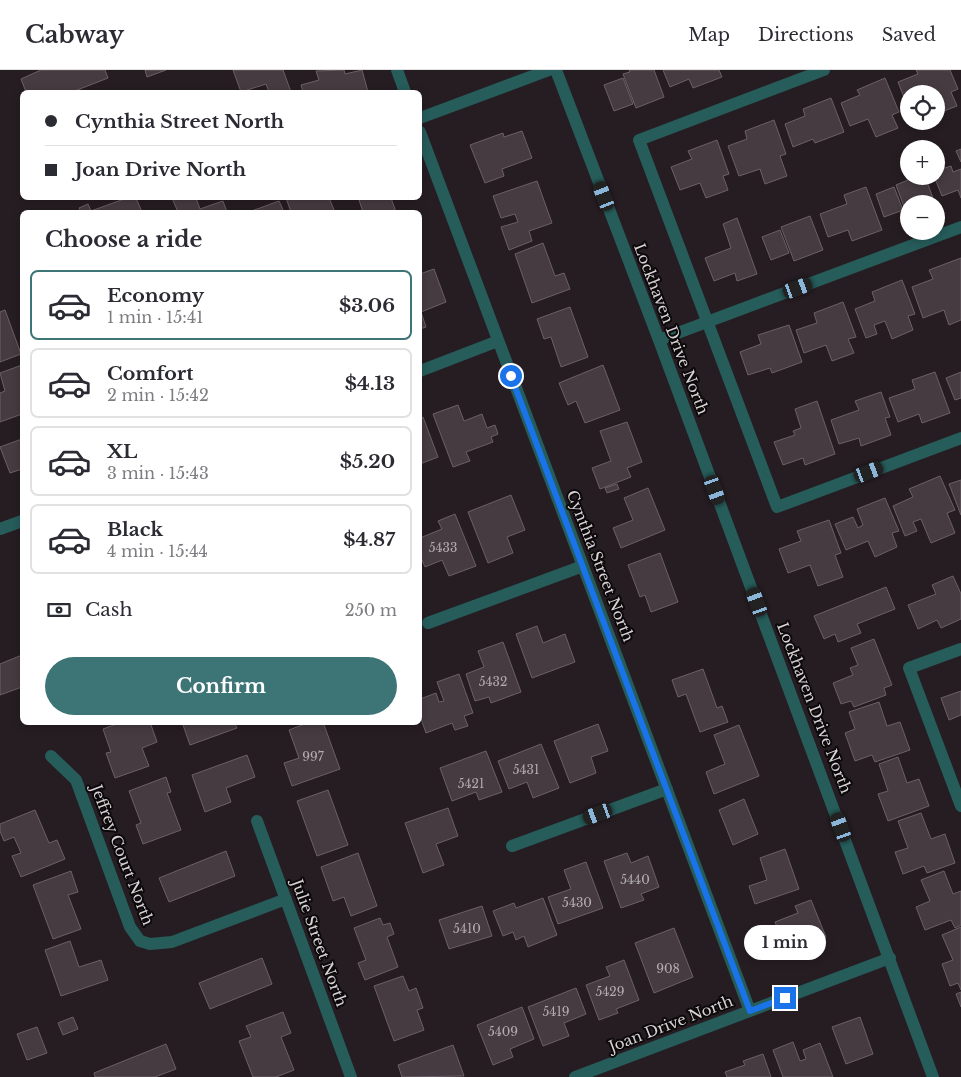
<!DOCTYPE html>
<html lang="en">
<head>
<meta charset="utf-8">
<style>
	body { margin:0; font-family:"Libre Baskerville",serif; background:#f7f7f7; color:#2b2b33; height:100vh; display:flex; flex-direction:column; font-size:19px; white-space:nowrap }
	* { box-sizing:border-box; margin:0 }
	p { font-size:16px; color:#7c7c81 }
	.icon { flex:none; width:28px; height:28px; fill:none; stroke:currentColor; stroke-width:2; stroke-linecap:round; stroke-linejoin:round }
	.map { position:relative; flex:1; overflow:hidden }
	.sheet { position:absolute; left:20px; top:140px; width:402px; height:515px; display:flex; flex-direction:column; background:#fff; border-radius:8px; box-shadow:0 2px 8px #0003 }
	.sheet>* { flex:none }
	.hud { position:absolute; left:20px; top:20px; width:402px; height:110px; border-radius:8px; box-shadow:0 2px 8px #0003; display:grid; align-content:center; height:110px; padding:0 25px; background:#fff }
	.controls { position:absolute; left:900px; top:15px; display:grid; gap:10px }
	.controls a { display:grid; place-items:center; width:45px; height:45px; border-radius:50%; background:#fff; box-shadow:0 2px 8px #0003; font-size:25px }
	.end { position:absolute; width:22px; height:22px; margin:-11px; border:6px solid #1a73e8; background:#fff; box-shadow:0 0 0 2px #fff }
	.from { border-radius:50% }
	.bubble { position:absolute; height:35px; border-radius:18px; background:#fff; box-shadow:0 2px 8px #0003; font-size:16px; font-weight:700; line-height:35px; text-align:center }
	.car { position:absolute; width:15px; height:30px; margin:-15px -8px; border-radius:6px; box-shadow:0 0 4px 1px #0007; background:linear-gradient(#222 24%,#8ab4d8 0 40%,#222 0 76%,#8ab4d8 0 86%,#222 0) }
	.hud b { display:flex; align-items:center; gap:18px; height:48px; font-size:19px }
	.hud b+b { border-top:1px solid #e1e1e2 }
	.hud i { width:12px; height:12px; background:#2b2b33 }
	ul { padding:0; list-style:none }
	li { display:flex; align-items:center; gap:15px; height:70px; margin:0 10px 8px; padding:0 15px; border:2px solid #e1e1e2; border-radius:8px }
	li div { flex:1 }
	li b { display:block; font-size:19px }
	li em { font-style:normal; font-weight:700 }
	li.active { border-color:#3d7476 }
	li>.icon { width:45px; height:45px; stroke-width:1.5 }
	h2 { padding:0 25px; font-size:22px; line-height:60px }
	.pay { display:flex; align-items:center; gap:12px; height:55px; padding:0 25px; font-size:19px }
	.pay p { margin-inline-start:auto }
	.button { display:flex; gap:10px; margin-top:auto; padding:10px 25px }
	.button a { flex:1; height:58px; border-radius:30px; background:#3d7476; color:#fff; font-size:20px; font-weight:700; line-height:58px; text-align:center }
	header { display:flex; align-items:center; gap:30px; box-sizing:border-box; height:70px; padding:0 25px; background:#fff; border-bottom:1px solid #e1e1e2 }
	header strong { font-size:24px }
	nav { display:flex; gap:28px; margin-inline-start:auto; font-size:18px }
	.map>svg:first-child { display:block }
</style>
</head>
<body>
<header>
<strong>Cabway</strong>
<nav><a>Map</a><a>Directions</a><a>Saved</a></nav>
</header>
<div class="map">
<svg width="961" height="1007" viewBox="0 0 961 1007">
	<rect width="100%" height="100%" fill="#261d22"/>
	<path fill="#453b41" stroke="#6b6066" d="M41 0H105L108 8 72 22H26L21 9Z
		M145 0H166L147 7Z
		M233 0H283L291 22H269L266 14 241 22Z
		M344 0 345 4 362 0 368 22H303L301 15 319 10 316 1Z
		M629 0H654L664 27 636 38 623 4 630 2Z
		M663 0H719L722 7 693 18 689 9 670 17Z
		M916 0H950L958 19 951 22 957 36 936 44V24H909V34L907 35 898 12 918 4Z
		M623 8 633 34 614 41 604 15Z
		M885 8 899 42 892 45 898 58 876 67 868 49 850 56 841 33 860 25 857 20Z
		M831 28 844 62 815 73 813 69 793 77 785 54 805 46 803 39Z
		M774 50 786 84 780 86 787 106 765 114 760 99 739 106 728 76 747 69 745 61Z
		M522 61 532 88 502 99 504 106 485 113 470 75 503 63 504 67Z
		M717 70 729 104 723 106 728 120 706 128 700 113 680 120 671 97 692 89 688 81Z
		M961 79V92L956 81Z
		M951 96 953 102 961 99V128L958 120 942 126 934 106H936V101Z
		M909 98V106H925L935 134H909V150L896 115 908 110 904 100Z
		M537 111 552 153 529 161 532 171 509 180 501 157 518 152 515 144 501 148 493 126Z
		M866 117 882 160 852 171 848 160 828 167 820 144 847 134 844 125Z
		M894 117 903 140 884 147 876 124Z
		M127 128H136L142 142H81L79 138 88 134 91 141Z
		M172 128H196L200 139 223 131 227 142H178Z
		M286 128H329L335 142H291Z
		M365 128H391L396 142H363L359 130Z
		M279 131 284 142H249Z
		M810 146 823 180 794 191 781 157Z
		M737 148 757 204 737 211 735 203 714 211 705 188 731 178 723 154Z
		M780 160 789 183 771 190 762 167Z
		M543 173 555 206 564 203 570 219 532 233 515 184Z
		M961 188V250L949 255 944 240 923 248 912 217 933 209 929 200Z
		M434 199 446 232 421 242 426 257 420 259V204Z
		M902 210 915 244 908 246 913 260 892 269 885 251 874 255 877 264 866 268 855 239 875 231 872 222Z
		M843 232 856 267 848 269 854 283 832 291 826 275 804 283 796 260 817 253 814 243Z
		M570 237 588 287 561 297 551 267 544 269 537 249Z
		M5 240 21 284 0 292V242Z
		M789 255 802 292 772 303 770 298 748 305 740 282 761 274 758 265Z
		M22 295V344L0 352V323L5 321 0 303Z
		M603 295 620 340 585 353 576 331 568 335 559 313Z
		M935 302 950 343 922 353 919 344 898 352 889 328 915 319 912 310Z
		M961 302V328L955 330 946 308Z
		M881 322 890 347 885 348 891 365 861 376 859 368 839 374 831 350 859 340 855 331Z
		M817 331 835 384 805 395 803 388 783 395 774 372 795 365 793 361 801 358 795 339Z
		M458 335 464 351 482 344 487 358 495 355 498 364 491 367 493 372 466 382 470 391 453 397 433 344Z
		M423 347 438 387 420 394V349Z
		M627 352 642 392 627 398 631 407 600 419 592 398 611 391 600 361Z
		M22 369V399L10 403 0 377Z
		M940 406 955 440 947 443 955 463 931 473 921 449 913 452 917 461 905 466 893 436 913 427 909 419Z
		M961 410V445L949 414Z
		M617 414 619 419 607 423 605 418Z
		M648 418 665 460 621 478 613 458 633 450 624 428Z
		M511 425 525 460 507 467 513 483 488 493 468 442Z
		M885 428 899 461 892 463 897 477 875 487 868 471 846 480 835 454 853 447 858 458 863 455 857 439Z
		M455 444 476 496 449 506 442 490 425 497 420 485V468L442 459 438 451Z
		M829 450 841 483 835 485 843 507 818 516 810 495 788 503 779 479 801 471 797 461Z
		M660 483 678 532 651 542 645 525 640 527 628 495Z
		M953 506 961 524V549L941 558 937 550 918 559 908 535 936 524 932 515Z
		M886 517 895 539 857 554 861 563 838 572 835 564 824 569 814 546Z
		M537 556 543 573 565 564 575 592 532 608 516 564Z
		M874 569 892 615 884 618 886 625 854 637 851 631 841 634 833 613 853 605 850 598 858 595 851 578Z
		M503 572 521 622 491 633 489 627 475 631 466 604 484 597 478 581Z
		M22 585V617L0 625V594Z
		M703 599 717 638 722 636 728 652 700 662 686 624 678 627 672 610Z
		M459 604 473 643 464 646 468 656 455 660 452 653 426 663 420 646V629L436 623 439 632 444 631 437 612Z
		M961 621V645L949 650 941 628Z
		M879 632 887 656 900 652 910 680 875 692 872 685 855 691 845 663 855 659 849 642Z
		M122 652H150L157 672 142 678 149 696 115 708 106 683 111 682 103 659Z
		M182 652H234L237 658 190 675Z
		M310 652H323L340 699 292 716 284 693 299 688 289 660Z
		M598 654 608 681 591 687 596 703 570 713 554 671Z
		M739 655 759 706 714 724 706 702 725 694 714 665Z
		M541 674 559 718 533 728 527 712 509 719 498 691Z
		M486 681 502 722 479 730 476 722 452 731 440 698Z
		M247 685 255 707 226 718 231 732 205 742 192 705Z
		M898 687 907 713 919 709 929 736 888 751 878 724 888 721 879 694Z
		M166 707 171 722 167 723 181 760 143 774 136 755 141 753 129 721Z
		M328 720 348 775 317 786 297 731Z
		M744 729 758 764 733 775 719 740Z
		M448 738 458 766 436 774 444 795 423 803 405 753Z
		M35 740 49 773 57 770 65 789 21 807 12 786 21 783 14 767 4 771 0 761V754Z
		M921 743 931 769 945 764 955 793 927 803 924 796 903 804 895 782 908 778 898 751Z
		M785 779 799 819 755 834 749 816 767 810 760 788Z
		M226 781 235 806 169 832 159 808Z
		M358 783 377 836 351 846 344 827 333 831 321 797Z
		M627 783 631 793 648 786 659 817 641 824 644 830 621 838 604 791Z
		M586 792 603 838 558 854 548 827 571 819 564 800Z
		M71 801 78 822 68 825 81 859 53 869 33 815Z
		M944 801 953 824 961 821V855L955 858 951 850 925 860 916 837 930 831 921 810Z
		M543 828 557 865 528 877 524 866 516 870 513 862 503 866 493 841 514 833 516 838Z
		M811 830 826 867 787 882 775 852 798 843 795 836Z
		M482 836 492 866 449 879 439 850Z
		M380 848 383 855 390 853 394 864 387 867 398 897 365 910 358 893 366 890 354 858Z
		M961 857V920L958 913 950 916 942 894 953 890 942 865Z
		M674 858 693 907 654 923 635 873Z
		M70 871 79 897 101 890 108 910 61 926 45 880Z
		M262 888 272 914 210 939 199 913Z
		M624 890 639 930 616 939 618 943 599 950 586 915 610 906 606 897Z
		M403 906 409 921 416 918 423 938 417 940 424 960 394 971 374 916Z
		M576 918 586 944 564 953 569 966 543 976 528 937Z
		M961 922V937L956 924Z
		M522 937 534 969 510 979 513 987 493 995 477 955Z
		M283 942 291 963 281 967 294 1000 276 1007H253L239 971 251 967 246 956Z
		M73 947 78 959 63 965 58 953Z
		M860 947 873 984 846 994 832 957Z
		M37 957 47 983 27 990 17 964Z
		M793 972 800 991 806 989 803 980 820 973 833 1007H783L773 980Z
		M166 974 176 999 155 1007H95L94 1003Z
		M453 975 464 1006 402 1007 398 995Z
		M763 984 771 1007H727L725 1002 745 995 743 991Z"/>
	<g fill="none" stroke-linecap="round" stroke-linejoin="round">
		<path stroke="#265c5a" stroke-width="12" d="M397 0 405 22
			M556 0 659 270 933 1007
			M824 0 639 70 777 437 961 368
			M420 48 549 0
			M420 62 750 941
			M659 270 961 157
			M420 301 498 271
			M0 459 22 451
			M428 553 583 496
			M961 579 909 598 961 736
			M51 686 76 710 130 857 140 871 150 874 172 872 286 829
			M257 751 351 1007
			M512 776 667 719
			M575 1007 890 888"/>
	</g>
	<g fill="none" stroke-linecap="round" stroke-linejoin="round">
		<path stroke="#1a73e8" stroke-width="6" d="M511 306 750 941 785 928"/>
	</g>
	<g text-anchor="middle" stroke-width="4" stroke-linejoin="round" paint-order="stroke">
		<g font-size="12" fill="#b3acb0">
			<text x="443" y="482">5433</text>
			<text x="493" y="616">5432</text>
			<text x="313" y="691">997</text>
			<text x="526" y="704">5431</text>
			<text x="471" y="718">5421</text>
			<text x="635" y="814">5440</text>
			<text x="577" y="837">5430</text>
			<text x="467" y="863">5410</text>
			<text x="668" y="903">908</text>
			<text x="610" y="926">5429</text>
			<text x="556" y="946">5419</text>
			<text x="503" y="966">5409</text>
		</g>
		<g font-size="15" fill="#d8d2d5" stroke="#0c090b">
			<text transform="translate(671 259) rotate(69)" y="5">Lockhaven Drive North</text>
			<text transform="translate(600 496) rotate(69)" y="5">Cynthia Street North</text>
			<text transform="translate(814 638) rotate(69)" y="5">Lockhaven Drive North</text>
			<text transform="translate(122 785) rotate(69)" y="5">Jeffrey Court North</text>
			<text transform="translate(319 873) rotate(70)" y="5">Julie Street North</text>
			<text transform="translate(671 954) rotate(-21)" y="5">Joan Drive North</text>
		</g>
	</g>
</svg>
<div class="controls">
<a><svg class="icon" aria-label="locate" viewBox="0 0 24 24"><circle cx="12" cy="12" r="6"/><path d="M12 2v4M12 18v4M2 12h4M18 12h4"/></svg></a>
<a>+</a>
<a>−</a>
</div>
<i class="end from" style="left:511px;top:306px"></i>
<i class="end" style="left:785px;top:928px"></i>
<div class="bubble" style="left:744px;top:855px;width:82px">1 min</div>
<i class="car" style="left:604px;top:126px;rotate:339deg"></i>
<i class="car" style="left:798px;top:218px;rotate:70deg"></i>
<i class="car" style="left:869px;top:402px;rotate:69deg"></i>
<i class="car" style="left:715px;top:420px;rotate:160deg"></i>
<i class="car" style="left:757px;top:532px;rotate:340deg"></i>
<i class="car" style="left:598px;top:744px;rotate:250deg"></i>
<i class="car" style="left:841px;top:757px;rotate:340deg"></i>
<div class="hud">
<b><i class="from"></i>Cynthia Street North</b>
<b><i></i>Joan Drive North</b>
</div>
<section class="sheet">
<h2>Choose a ride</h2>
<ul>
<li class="active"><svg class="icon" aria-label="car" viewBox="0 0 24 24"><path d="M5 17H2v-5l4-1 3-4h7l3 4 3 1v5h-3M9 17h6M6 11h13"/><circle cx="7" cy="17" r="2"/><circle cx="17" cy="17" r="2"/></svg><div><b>Economy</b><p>1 min · 15:41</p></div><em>$3.06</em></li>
<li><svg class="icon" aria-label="car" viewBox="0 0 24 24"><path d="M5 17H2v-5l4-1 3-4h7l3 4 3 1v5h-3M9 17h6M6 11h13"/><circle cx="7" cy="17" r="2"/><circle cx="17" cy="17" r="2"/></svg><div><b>Comfort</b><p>2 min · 15:42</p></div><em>$4.13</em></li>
<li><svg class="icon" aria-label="car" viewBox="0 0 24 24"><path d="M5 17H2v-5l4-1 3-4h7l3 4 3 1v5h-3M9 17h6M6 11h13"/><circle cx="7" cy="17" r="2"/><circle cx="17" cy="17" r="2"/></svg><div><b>XL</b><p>3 min · 15:43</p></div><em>$5.20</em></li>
<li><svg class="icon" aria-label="car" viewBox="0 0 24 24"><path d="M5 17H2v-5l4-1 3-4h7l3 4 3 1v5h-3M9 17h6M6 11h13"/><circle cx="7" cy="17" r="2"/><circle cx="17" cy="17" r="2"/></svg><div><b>Black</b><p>4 min · 15:44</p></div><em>$4.87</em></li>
</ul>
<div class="pay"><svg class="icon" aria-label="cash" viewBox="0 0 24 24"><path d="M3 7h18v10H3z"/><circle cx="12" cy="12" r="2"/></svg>Cash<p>250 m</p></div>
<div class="button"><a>Confirm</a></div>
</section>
</div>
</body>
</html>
